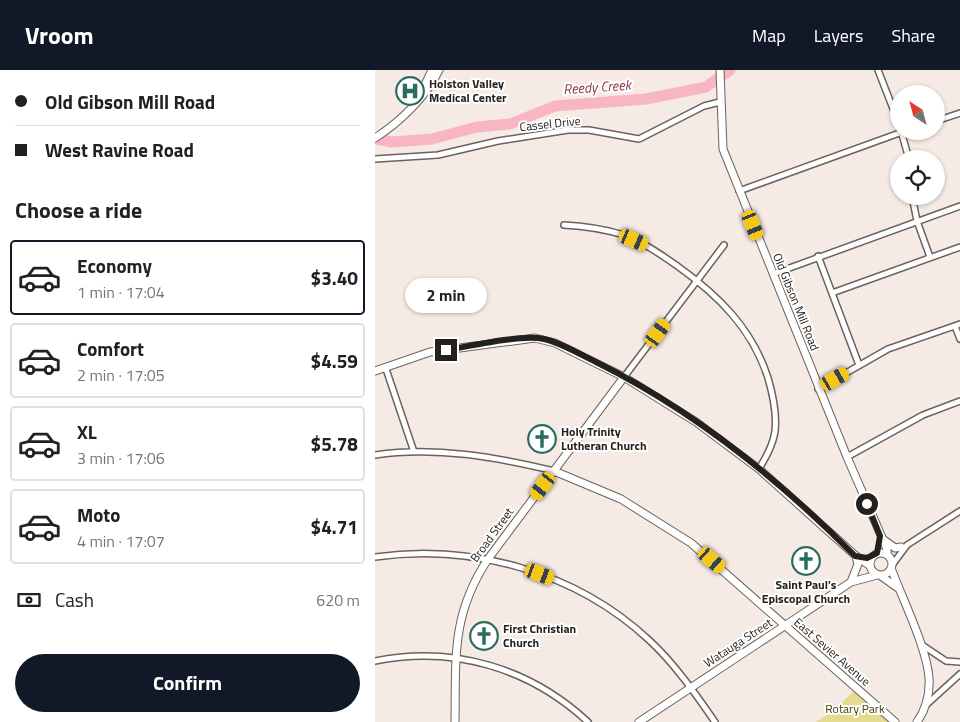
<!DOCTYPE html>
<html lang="en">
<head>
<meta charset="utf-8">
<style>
	body { margin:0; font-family:"Titillium Web",sans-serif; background:#f6f6f6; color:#202124; height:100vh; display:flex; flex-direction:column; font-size:19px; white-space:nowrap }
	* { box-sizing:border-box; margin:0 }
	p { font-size:16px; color:#757577 }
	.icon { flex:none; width:28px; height:28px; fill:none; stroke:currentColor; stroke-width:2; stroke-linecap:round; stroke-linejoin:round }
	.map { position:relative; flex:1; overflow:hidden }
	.details { display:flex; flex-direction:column; background:#fff; width:375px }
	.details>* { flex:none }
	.banner { display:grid; align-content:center; height:110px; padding:0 15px; background:#fff }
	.needle { width:32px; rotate:324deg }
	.buttons { position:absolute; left:515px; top:15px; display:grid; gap:10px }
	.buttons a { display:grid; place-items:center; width:55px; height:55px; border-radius:50%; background:#fff; box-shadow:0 1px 4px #0004; font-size:25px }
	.end { position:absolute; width:22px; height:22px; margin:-11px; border:6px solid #24201d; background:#fff; box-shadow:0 0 0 2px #fff }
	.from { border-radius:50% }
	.bubble { position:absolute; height:35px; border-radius:18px; background:#fff; box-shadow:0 1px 4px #0004; font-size:16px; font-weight:700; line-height:35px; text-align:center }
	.car { position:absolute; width:15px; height:30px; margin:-15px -8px; border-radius:6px; box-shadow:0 0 4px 1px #0007; background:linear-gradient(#f5c518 24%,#345 0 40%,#f5c518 0 76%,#345 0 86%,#f5c518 0) }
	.banner b { display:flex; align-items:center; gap:18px; height:48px; font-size:19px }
	.banner b+b { border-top:1px solid #e0e0e0 }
	.banner i { width:12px; height:12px; background:#202124 }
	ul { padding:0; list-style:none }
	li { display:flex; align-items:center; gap:15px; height:75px; margin:0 10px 8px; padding:0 5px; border:2px solid #e0e0e0; border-radius:5px }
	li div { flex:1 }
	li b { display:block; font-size:19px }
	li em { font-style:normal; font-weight:700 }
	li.current { border-color:#111827 }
	li>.icon { width:45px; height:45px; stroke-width:1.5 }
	h2 { padding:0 15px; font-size:22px; line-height:60px }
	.pay { display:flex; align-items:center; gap:12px; height:55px; padding:0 15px; font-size:19px }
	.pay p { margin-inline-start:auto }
	.cta { display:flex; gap:10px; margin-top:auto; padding:10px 15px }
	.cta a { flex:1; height:58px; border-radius:30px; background:#111827; color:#fff; font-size:20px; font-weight:700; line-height:58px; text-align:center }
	header { display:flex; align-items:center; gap:30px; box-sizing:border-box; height:70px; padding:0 25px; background:#111827; color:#fff }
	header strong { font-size:24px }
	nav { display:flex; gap:28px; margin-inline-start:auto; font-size:18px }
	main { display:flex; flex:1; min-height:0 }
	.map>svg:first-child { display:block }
</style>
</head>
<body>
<header>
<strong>Vroom</strong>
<nav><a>Map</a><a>Layers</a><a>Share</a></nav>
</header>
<main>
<section class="details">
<div class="banner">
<b><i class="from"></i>Old Gibson Mill Road</b>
<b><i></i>West Ravine Road</b>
</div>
<h2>Choose a ride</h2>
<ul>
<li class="current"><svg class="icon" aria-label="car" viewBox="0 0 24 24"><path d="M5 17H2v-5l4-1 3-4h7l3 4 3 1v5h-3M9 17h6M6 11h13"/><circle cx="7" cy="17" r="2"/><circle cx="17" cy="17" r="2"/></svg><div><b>Economy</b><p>1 min · 17:04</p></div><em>$3.40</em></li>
<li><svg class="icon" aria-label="car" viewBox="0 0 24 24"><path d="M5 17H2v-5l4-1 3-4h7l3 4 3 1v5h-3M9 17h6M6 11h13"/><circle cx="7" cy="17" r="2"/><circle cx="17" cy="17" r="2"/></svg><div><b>Comfort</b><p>2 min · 17:05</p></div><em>$4.59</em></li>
<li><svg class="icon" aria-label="car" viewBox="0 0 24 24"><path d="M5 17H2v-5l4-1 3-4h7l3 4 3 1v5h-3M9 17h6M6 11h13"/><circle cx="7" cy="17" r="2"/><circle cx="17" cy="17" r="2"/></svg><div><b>XL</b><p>3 min · 17:06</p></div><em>$5.78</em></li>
<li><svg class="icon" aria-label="car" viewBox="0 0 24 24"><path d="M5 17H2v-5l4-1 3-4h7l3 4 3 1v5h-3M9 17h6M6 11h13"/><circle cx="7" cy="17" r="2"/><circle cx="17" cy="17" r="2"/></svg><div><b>Moto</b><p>4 min · 17:07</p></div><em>$4.71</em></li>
</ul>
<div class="pay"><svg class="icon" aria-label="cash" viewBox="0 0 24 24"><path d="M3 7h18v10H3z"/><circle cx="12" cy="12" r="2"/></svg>Cash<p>620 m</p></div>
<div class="cta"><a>Confirm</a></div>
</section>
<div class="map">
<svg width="585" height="652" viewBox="0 0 585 652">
	<rect width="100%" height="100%" fill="#f6ebe4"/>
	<path fill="#e4db90" d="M479 621 514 652H441L458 641Z"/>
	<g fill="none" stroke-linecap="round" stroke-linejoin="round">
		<path stroke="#f8b6c4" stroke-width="11" d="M0 69 17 72 57 69 102 57 135 54 180 36 271 29 331 17 355 0"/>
		<defs>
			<path id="street" d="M503 0 524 54
				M561 51 585 43
				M526 61 534 89
				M0 89 63 85 123 71 193 60H214L264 69 329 36 345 32
				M364 121 530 61
				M537 126 542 151 555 187
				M189 155C209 156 229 159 249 165 268 172 285 184 301 195 343 225 377 258 393 308 398 325 402 343 400 361 398 375 391 387 384 399
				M443 186 484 295
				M398 204 585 136
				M457 223 585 177
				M580 256 585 269
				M11 299 39 382
				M249 307 349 175
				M443 319 513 279 585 254
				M0 385C60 376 121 387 179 401
				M472 387 548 345 585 331
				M0 487C97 473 201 502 274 570 299 593 320 623 340 652
				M517 495 532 475 585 441
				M547 575 571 591 585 592
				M0 591C78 575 155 598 213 652
				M551 635 585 604"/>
			<path id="secondary" d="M345 0 348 79 472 387 512 479V485
				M45 25 57 0
				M0 68C25 52 51 27 64 0
				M0 301 55 282 160 268 180 273 249 307 321 352 384 399 481 486 494 495
				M179 401 246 429 316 473 520 652
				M509 470 520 478 526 477
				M495 494a11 11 0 1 1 22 0a11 11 0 1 1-22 0Z
				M516 498C527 528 552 578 554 608 555 624 551 639 542 652
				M506 506 523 518
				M476 512 483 494 481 487
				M80 652C81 588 76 545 113 489L249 307
				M264 652 476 512 502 505"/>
		</defs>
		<use href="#street" stroke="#6c625c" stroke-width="8"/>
		<use href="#secondary" stroke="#6c625c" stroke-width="9"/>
		<use href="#street" stroke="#fff" stroke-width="5"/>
		<use href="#secondary" stroke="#fff" stroke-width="7"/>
	</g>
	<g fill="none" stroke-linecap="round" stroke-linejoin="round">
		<path stroke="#24201d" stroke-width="6" d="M71 280C96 276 147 264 169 269 187 273 204 284 221 292 318 340 405 410 480 486L492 488 502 483 505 466 492 434"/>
	</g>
	<defs>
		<symbol id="hospital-ring" viewBox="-11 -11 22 22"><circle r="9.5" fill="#fff" stroke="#2a6d5e" stroke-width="1.5"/><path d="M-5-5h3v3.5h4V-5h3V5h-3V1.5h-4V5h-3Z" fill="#2a6d5e"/></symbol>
		<symbol id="church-ring" viewBox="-11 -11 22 22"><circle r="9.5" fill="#fff" stroke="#2a6d5e" stroke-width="1.5"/><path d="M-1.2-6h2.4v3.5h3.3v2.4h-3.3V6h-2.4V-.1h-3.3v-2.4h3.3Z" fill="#2a6d5e"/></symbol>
	</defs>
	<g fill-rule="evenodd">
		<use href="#hospital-ring" x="19" y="5" width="32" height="32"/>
		<use href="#church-ring" x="151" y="353" width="32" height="32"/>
		<use href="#church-ring" x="415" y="475" width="32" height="32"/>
		<use href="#church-ring" x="93" y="550" width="32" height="32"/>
	</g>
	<g text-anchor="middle" stroke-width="4" stroke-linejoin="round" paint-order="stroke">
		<g font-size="12" font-weight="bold" fill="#24201d" stroke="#fff" text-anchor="start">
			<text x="54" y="18">Holston Valley<tspan x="54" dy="14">Medical Center</tspan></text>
			<text x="186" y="366">Holy Trinity<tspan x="186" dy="14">Lutheran Church</tspan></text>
			<text x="431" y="519" text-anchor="middle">Saint Paul's<tspan x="431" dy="14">Episcopal Church</tspan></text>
			<text x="128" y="563">First Christian<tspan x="128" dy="14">Church</tspan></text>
		</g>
		<g font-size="12" fill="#24201d" stroke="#fff">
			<text transform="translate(175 54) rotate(-6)" y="4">Cassel Drive</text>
			<text transform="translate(421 232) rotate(68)" y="4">Old Gibson Mill Road</text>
			<text transform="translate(117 465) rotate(-54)" y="4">Broad Street</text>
			<text transform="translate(363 573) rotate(-33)" y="4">Watauga Street</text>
			<text transform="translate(457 582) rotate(41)" y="4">East Sevier Avenue</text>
		</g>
		<g font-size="12" fill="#474001" stroke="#fff">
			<text x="480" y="643">Rotary Park</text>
		</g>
		<g font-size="14" font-style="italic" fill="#8e314d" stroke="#fff">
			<text transform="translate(222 17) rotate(-4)" y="5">Reedy Creek</text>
		</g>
	</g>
</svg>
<div class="buttons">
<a><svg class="needle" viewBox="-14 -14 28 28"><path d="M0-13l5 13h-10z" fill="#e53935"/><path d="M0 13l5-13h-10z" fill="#757577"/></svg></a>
<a><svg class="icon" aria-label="locate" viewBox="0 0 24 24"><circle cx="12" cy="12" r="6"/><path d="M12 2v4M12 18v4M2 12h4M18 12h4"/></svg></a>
</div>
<i class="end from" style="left:492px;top:434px"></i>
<i class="end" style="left:71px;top:280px"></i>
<div class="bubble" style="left:30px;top:208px;width:82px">2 min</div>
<i class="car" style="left:378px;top:155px;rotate:158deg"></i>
<i class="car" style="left:259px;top:170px;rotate:113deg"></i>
<i class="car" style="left:283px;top:263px;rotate:36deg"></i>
<i class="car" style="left:460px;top:309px;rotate:60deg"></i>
<i class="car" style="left:168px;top:416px;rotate:217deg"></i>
<i class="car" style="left:337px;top:490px;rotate:131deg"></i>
<i class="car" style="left:165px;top:504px;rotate:111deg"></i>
</div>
</main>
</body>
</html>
